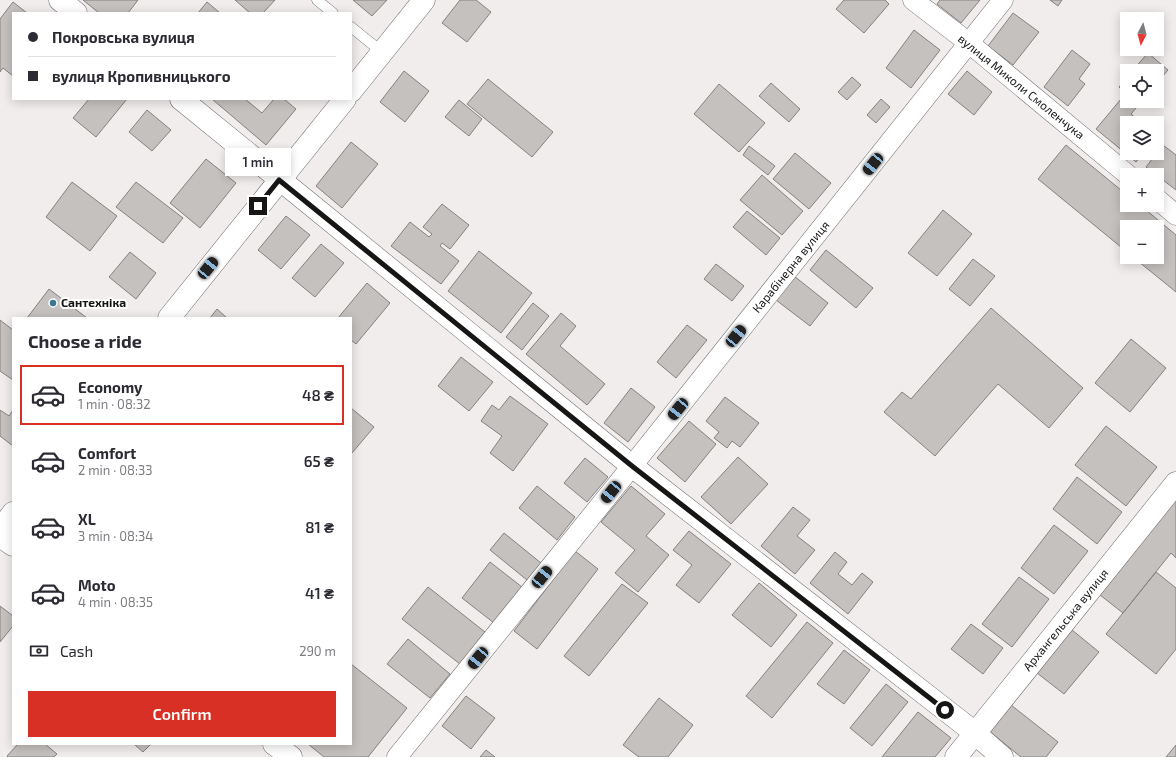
<!DOCTYPE html>
<html lang="en">
<head>
<meta charset="utf-8">
<style>
	body { margin:0; font-family:"Exo 2",sans-serif; background:#f2f2f3; color:#2b2b33; height:100vh; display:flex; flex-direction:column; font-size:15px; white-space:nowrap }
	* { box-sizing:border-box; margin:0 }
	p { font-size:13px; color:#7c7c81 }
	.icon { flex:none; width:22px; height:22px; fill:none; stroke:currentColor; stroke-width:2; stroke-linecap:round; stroke-linejoin:round }
	.map { position:relative; flex:1; overflow:hidden }
	.sheet { position:absolute; left:12px; top:317px; width:340px; height:428px; display:flex; flex-direction:column; background:#fff; border-radius:0px; box-shadow:0 2px 10px #0003 }
	.sheet>* { flex:none }
	.banner { position:absolute; left:12px; top:12px; width:340px; height:88px; border-radius:0px; box-shadow:0 2px 10px #0003; display:grid; align-content:center; height:88px; padding:0 16px; background:#fff }
	.needle { width:26px; rotate:186deg }
	.tools { position:absolute; left:1120px; top:12px; display:grid; gap:8px }
	.tools a { display:grid; place-items:center; width:44px; height:44px; border-radius:0px; background:#fff; box-shadow:0 2px 10px #0003; font-size:20px }
	.end { position:absolute; width:18px; height:18px; margin:-9px; border:5px solid #171615; background:#fff; box-shadow:0 0 0 2px #fff }
	.from { border-radius:50% }
	.bubble { position:absolute; height:28px; border-radius:0px; background:#fff; box-shadow:0 2px 10px #0003; font-size:13px; font-weight:600; line-height:28px; text-align:center }
	.car { position:absolute; width:12px; height:24px; margin:-12px -6px; border-radius:5px; box-shadow:0 0 3px 1px #0007; background:linear-gradient(#222 24%,#8ab4d8 0 40%,#222 0 76%,#8ab4d8 0 86%,#222 0) }
	.banner b { display:flex; align-items:center; gap:14px; height:38px; font-size:15px }
	.banner b+b { border-top:1px solid #e1e1e2 }
	.banner i { width:10px; height:10px; background:#2b2b33 }
	ul { padding:0; list-style:none }
	li { display:flex; align-items:center; gap:12px; height:60px; margin:0 8px 6px; padding:0 8px; border:2px solid transparent; border-radius:0px }
	li div { flex:1 }
	li b { display:block; font-size:15px }
	li em { font-style:normal; font-weight:600 }
	li.selected { border-color:#d93025 }
	li>.icon { width:36px; height:36px; stroke-width:1.5 }
	h2 { padding:0 16px; font-size:18px; line-height:48px }
	.pay { display:flex; align-items:center; gap:10px; height:44px; padding:0 16px; font-size:15px }
	.pay p { margin-inline-start:auto }
	.primary-button { display:flex; gap:8px; margin-top:auto; padding:8px 16px }
	.primary-button a { flex:1; height:46px; border-radius:0px; background:#d93025; color:#fff; font-size:16px; font-weight:600; line-height:46px; text-align:center }
	.map>svg:first-child { display:block }
</style>
</head>
<body>
<div class="map">
<svg width="1176" height="757" viewBox="0 0 1176 757">
	<rect width="100%" height="100%" fill="#f1edec"/>
	<path fill="#c4c1bf" stroke="#858180" d="M83 0H138L128 13H99Z
		M235 0H275L263 13H250Z
		M353 0H387L372 16Z
		M460 0H476L491 12 467 42 442 23Z
		M844 0H885L889 4 864 33 836 9Z
		M940 0H980L961 23 937 4Z
		M1050 0H1062L1058 6Z
		M13 2 27 13H13V76L3 68 0 72V19Z
		M207 2 220 13H198Z
		M1013 13 1039 32 1013 65 988 46Z
		M914 30 940 50 911 88 886 68Z
		M1072 50 1090 64 1079 79 1085 84 1068 106 1044 87Z
		M1148 53 1168 70 1157 83V71H1132Z
		M404 71 429 91 405 122 380 102Z
		M967 71 992 92 974 115 948 94Z
		M852 77 861 85 847 100 838 92Z
		M1127 78V101H1142L1131 114 1142 123H1127V153H1144L1136 162 1096 129 1126 93 1119 87Z
		M488 79 553 132 532 157 467 104Z
		M771 83 800 109 789 122 759 96Z
		M719 84 765 123 739 152 694 114Z
		M89 99H127L96 137 73 118Z
		M212 99H245L262 113 274 99H284L296 109 266 145Z
		M881 99 890 107 876 123 867 115Z
		M459 100 482 119 469 136 445 117Z
		M147 110 171 130 152 151 129 132Z
		M351 142 378 164 342 208 316 186Z
		M1066 145 1127 195V205H1140L1176 235V292L1133 257H1157V227H1127V252L1038 179Z
		M1163 145 1176 155V190L1146 167Z
		M749 146 775 166 768 175 743 155Z
		M795 153 831 183 809 209 773 179Z
		M206 159 236 183 200 228 170 203Z
		M762 175 803 211 782 235 740 200Z
		M72 182 117 216 90 251 46 217Z
		M136 182 183 218 163 243 116 207Z
		M442 204 469 225 450 249 442 243 440 246 459 261 441 284 391 246 410 222 429 237 432 234 423 227Z
		M943 210 972 234 937 276 908 253Z
		M747 211 780 238 766 255 733 227Z
		M286 216 310 235 281 269 258 250Z
		M321 244 344 263 315 297 292 278Z
		M826 250 873 288 856 308 810 270Z
		M479 251 532 293 501 333 448 291Z
		M130 252 156 273 136 299 109 277Z
		M973 259 995 276 970 306 949 289Z
		M716 264 744 286 732 301 704 279Z
		M794 276 828 303 810 326 776 300Z
		M367 283 390 303 356 344 351 340V318H338Z
		M49 289 87 318H27Z
		M533 303 549 316 522 350 506 337Z
		M991 308 1083 388 1049 428 998 384 935 456 884 412 902 392 911 399Z
		M217 309 227 318H210Z
		M561 313 576 326 560 346 605 384 587 405 526 354Z
		M0 320 13 330V380L0 371Z
		M687 325 707 340 676 378 657 362Z
		M1131 339 1166 368 1130 412 1095 383Z
		M461 357 493 382 469 411 438 386Z
		M631 388 655 407 628 442 604 423Z
		M510 396 548 424 513 471 490 453 502 436 481 421 492 405 499 410Z
		M725 397 759 423 740 447 732 441 727 448 714 438 719 432 706 421Z
		M351 408 374 427 352 453H351Z
		M0 410 9 416 13 410V446L0 436Z
		M689 421 716 444 685 482 657 458Z
		M1106 426 1157 467 1126 506 1075 465Z
		M738 457 768 484 731 524 701 497Z
		M585 458 608 477 587 502 564 483Z
		M1077 477 1122 512 1097 544 1053 509Z
		M537 486 575 517 557 540 519 508Z
		M631 486 665 514 646 536 669 555 638 592 615 573 635 550 601 522Z
		M1176 499V558L1171 553 1123 613 1100 595Z
		M793 507 810 520 797 536 815 550 795 574 761 546Z
		M1054 525 1088 551 1054 594 1021 568Z
		M689 531 731 564 699 603 676 585 692 565 673 550Z
		M504 533 541 563 527 580 490 550Z
		M575 551 598 569 537 649 514 631Z
		M835 552 847 562 838 574 852 585 862 573 873 582 848 614 810 583Z
		M490 562 522 587 494 623 462 598Z
		M1156 572 1176 588V649L1156 674 1106 634Z
		M1019 577 1049 599 1012 647 982 624Z
		M759 583 797 615 771 647 732 615Z
		M622 584 648 603 589 676 564 656Z
		M428 587 485 632 460 664 402 619Z
		M0 606 13 616V626L0 642Z
		M807 622 833 643 772 718 746 696Z
		M971 624 1003 648 983 674 951 649Z
		M1072 630 1099 652 1064 694 1037 673Z
		M408 639 450 674 430 698 387 664Z
		M844 650 870 670 844 704 817 684Z
		M351 664 407 708 368 757H324L308 744H351Z
		M886 684 908 702 872 746 850 728Z
		M466 696 495 718 471 749 442 726Z
		M659 698 693 725 668 757H639L623 745Z
		M1011 705 1058 742 1046 757H1021L989 731Z
		M918 712 951 738 935 757H882Z
		M18 744H45L57 754 54 757H8L7 756Z
		M134 744H151L143 752Z
		M1176 745V757H1166Z
		M486 750 495 757H480Z"/>
	<g fill="none" stroke-linecap="round" stroke-linejoin="round">
		<defs>
			<path id="service" d="M317 0 333 13
				M351 27 382 52"/>
			<path id="minor" d="M913 0 969 43 1128 175
				M1157 199 1176 215
				M397 757 632 466 1003 0"/>
			<path id="tertiary" d="M60 0 76 13
				M181 99 632 466 970 729 1002 757
				M956 757 1176 483"/>
			<path id="secondary" d="M351 91 424 0
				M169 318 345 99
				M0 530 13 513
				M0 536 13 545
				M274 744 291 757"/>
		</defs>
		<use href="#service" stroke="#706d6c" stroke-width="11"/>
		<use href="#minor" stroke="#706d6c" stroke-width="21"/>
		<use href="#tertiary" stroke="#706d6c" stroke-width="23"/>
		<use href="#secondary" stroke="#706d6c" stroke-width="23"/>
		<use href="#service" stroke="#fff" stroke-width="10"/>
		<use href="#minor" stroke="#fff" stroke-width="20"/>
		<use href="#tertiary" stroke="#fff" stroke-width="22"/>
		<use href="#secondary" stroke="#fff" stroke-width="22"/>
	</g>
	<g fill="none" stroke-linecap="round" stroke-linejoin="round">
		<path stroke="#171615" stroke-width="5" d="M258 206 279 180 632 466 945 710"/>
	</g>
	<circle fill="#3b778e" stroke="#fff" stroke-width="1.5" cx="53" cy="303" r="4"/>
	<g text-anchor="middle" stroke-width="4" stroke-linejoin="round" paint-order="stroke">
		<g font-size="12" fill="#171615" stroke="#fff">
			<text transform="translate(1021 87) rotate(39)" y="4">вулиця Миколи Смоленчука</text>
			<text transform="translate(791 267) rotate(-51)" y="4">Карабінерна вулиця</text>
			<text transform="translate(1066 620) rotate(-51)" y="4">Архангельська вулиця</text>
		</g>
		<g font-size="12" font-weight="bold" fill="#171615" stroke="#fff" text-anchor="start">
			<text x="61" y="307">Сантехніка</text>
		</g>
	</g>
</svg>
<div class="tools">
<a><svg class="needle" viewBox="-14 -14 28 28"><path d="M0-13l5 13h-10z" fill="#e53935"/><path d="M0 13l5-13h-10z" fill="#7c7c81"/></svg></a>
<a><svg class="icon" aria-label="locate" viewBox="0 0 24 24"><circle cx="12" cy="12" r="6"/><path d="M12 2v4M12 18v4M2 12h4M18 12h4"/></svg></a>
<a><svg class="icon" aria-label="layers" viewBox="0 0 24 24"><path d="M12 4l9 5-9 5-9-5zM3 14l9 5 9-5"/></svg></a>
<a>+</a>
<a>−</a>
</div>
<i class="end from" style="left:945px;top:710px"></i>
<i class="end" style="left:258px;top:206px"></i>
<div class="bubble" style="left:225px;top:148px;width:66px">1 min</div>
<i class="car" style="left:873px;top:164px;rotate:219deg"></i>
<i class="car" style="left:208px;top:268px;rotate:39deg"></i>
<i class="car" style="left:736px;top:336px;rotate:39deg"></i>
<i class="car" style="left:678px;top:409px;rotate:219deg"></i>
<i class="car" style="left:611px;top:492px;rotate:219deg"></i>
<i class="car" style="left:542px;top:577px;rotate:39deg"></i>
<i class="car" style="left:478px;top:658px;rotate:219deg"></i>
<div class="banner">
<b><i class="from"></i>Покровська вулиця</b>
<b><i></i>вулиця Кропивницького</b>
</div>
<section class="sheet">
<h2>Choose a ride</h2>
<ul>
<li class="selected"><svg class="icon" aria-label="car" viewBox="0 0 24 24"><path d="M5 17H2v-5l4-1 3-4h7l3 4 3 1v5h-3M9 17h6M6 11h13"/><circle cx="7" cy="17" r="2"/><circle cx="17" cy="17" r="2"/></svg><div><b>Economy</b><p>1 min · 08:32</p></div><em>48 ₴</em></li>
<li><svg class="icon" aria-label="car" viewBox="0 0 24 24"><path d="M5 17H2v-5l4-1 3-4h7l3 4 3 1v5h-3M9 17h6M6 11h13"/><circle cx="7" cy="17" r="2"/><circle cx="17" cy="17" r="2"/></svg><div><b>Comfort</b><p>2 min · 08:33</p></div><em>65 ₴</em></li>
<li><svg class="icon" aria-label="car" viewBox="0 0 24 24"><path d="M5 17H2v-5l4-1 3-4h7l3 4 3 1v5h-3M9 17h6M6 11h13"/><circle cx="7" cy="17" r="2"/><circle cx="17" cy="17" r="2"/></svg><div><b>XL</b><p>3 min · 08:34</p></div><em>81 ₴</em></li>
<li><svg class="icon" aria-label="car" viewBox="0 0 24 24"><path d="M5 17H2v-5l4-1 3-4h7l3 4 3 1v5h-3M9 17h6M6 11h13"/><circle cx="7" cy="17" r="2"/><circle cx="17" cy="17" r="2"/></svg><div><b>Moto</b><p>4 min · 08:35</p></div><em>41 ₴</em></li>
</ul>
<div class="pay"><svg class="icon" aria-label="cash" viewBox="0 0 24 24"><path d="M3 7h18v10H3z"/><circle cx="12" cy="12" r="2"/></svg>Cash<p>290 m</p></div>
<div class="primary-button"><a>Confirm</a></div>
</section>
</div>
</body>
</html>
